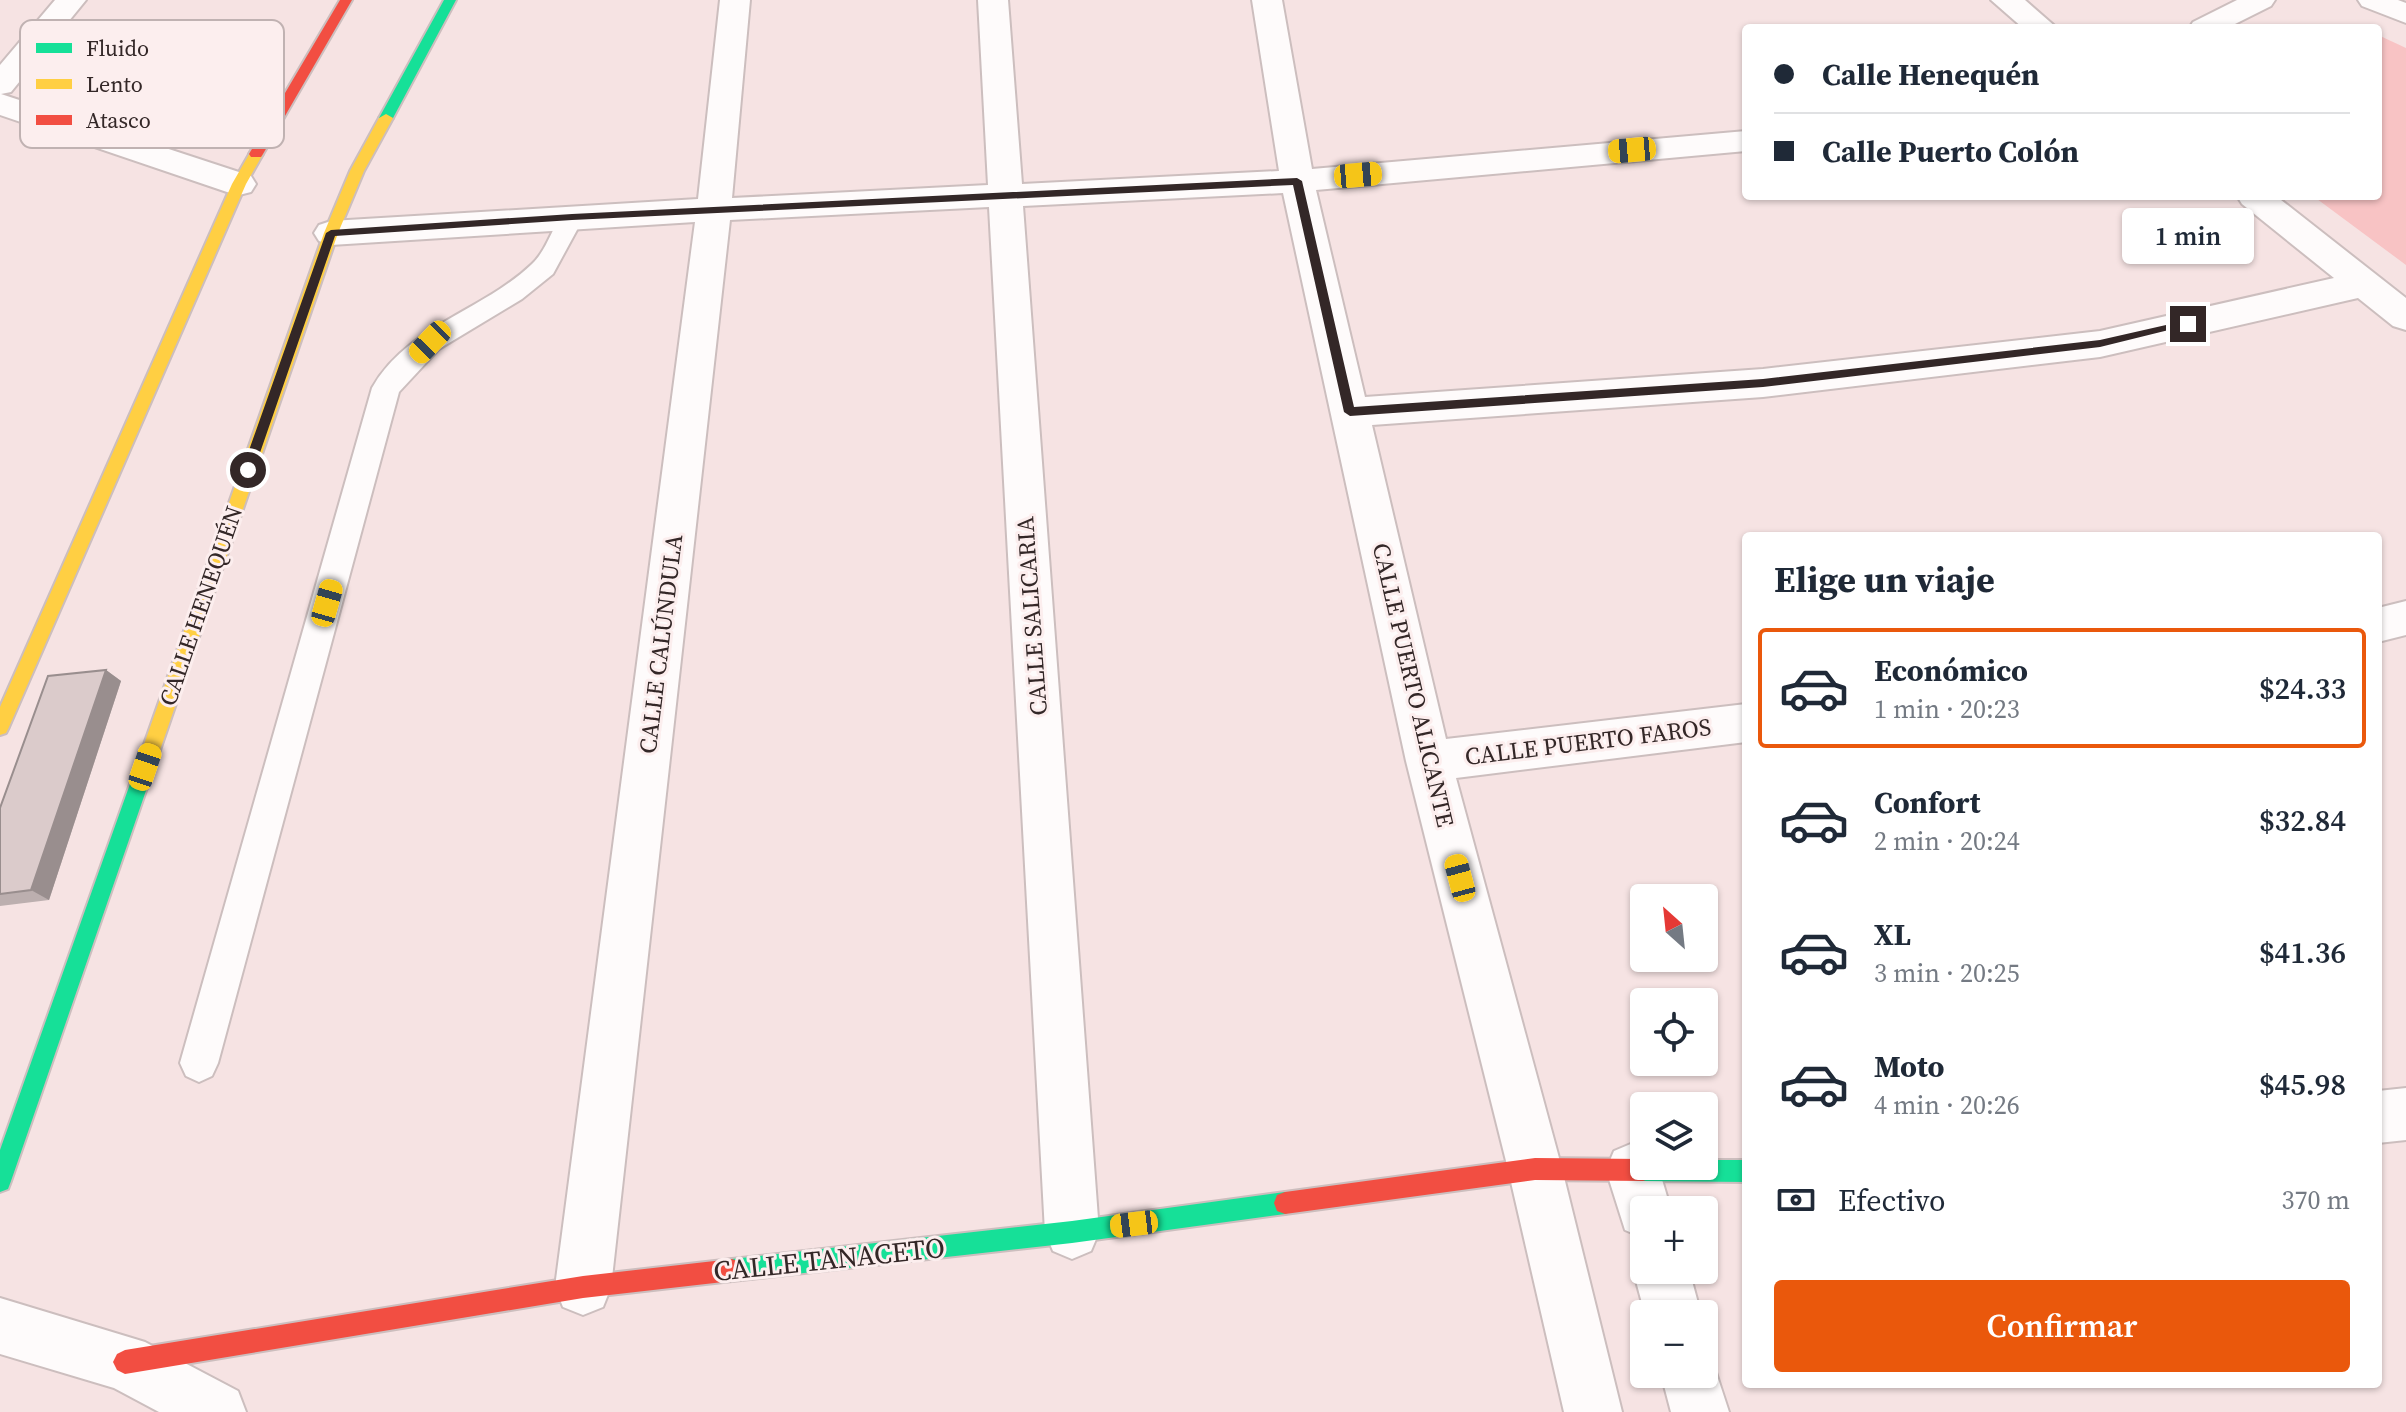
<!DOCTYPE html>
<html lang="es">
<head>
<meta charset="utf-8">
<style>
	body { margin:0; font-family:"Source Serif 4",serif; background:#f2f2f3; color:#1f2937; height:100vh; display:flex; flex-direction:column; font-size:30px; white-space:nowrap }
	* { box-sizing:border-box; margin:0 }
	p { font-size:26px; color:#747a83 }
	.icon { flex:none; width:44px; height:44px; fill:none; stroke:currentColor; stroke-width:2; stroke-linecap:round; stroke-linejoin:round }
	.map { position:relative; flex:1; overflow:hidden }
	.side { position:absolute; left:1742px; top:532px; width:640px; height:856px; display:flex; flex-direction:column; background:#fff; border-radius:8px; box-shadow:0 2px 6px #0004 }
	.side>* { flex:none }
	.banner { position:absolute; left:1742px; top:24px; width:640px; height:176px; border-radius:8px; box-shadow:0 2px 6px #0004; display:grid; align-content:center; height:176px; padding:0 32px; background:#fff }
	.needle { width:52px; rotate:333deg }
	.fabs { position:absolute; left:1630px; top:884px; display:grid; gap:16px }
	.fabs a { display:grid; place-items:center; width:88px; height:88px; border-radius:8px; background:#fff; box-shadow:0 2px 6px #0004; font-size:40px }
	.end { position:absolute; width:36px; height:36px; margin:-18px; border:10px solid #332727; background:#fff; box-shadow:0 0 0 4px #fff }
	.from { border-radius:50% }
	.bubble { position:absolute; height:56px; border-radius:8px; background:#fff; box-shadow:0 2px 6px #0004; font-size:26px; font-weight:600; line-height:56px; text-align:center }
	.car { position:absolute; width:24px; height:48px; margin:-24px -12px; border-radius:10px; box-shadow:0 0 6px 2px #0007; background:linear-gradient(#f5c518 24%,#345 0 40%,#f5c518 0 76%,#345 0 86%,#f5c518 0) }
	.banner b { display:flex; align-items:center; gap:28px; height:76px; font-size:30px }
	.banner b+b { border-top:2px solid #e0e1e3 }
	.banner i { width:20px; height:20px; background:#1f2937 }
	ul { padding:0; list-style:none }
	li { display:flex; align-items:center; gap:24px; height:120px; margin:0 16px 12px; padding:0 16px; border:4px solid transparent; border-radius:8px }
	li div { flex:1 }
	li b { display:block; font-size:30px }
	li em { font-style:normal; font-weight:600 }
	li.selected { border-color:#ea580c }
	li>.icon { width:72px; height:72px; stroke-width:1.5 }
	h2 { padding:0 32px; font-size:36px; line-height:96px }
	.pay { display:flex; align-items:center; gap:20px; height:88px; padding:0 32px; font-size:30px }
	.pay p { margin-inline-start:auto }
	.button { display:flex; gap:16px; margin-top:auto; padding:16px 32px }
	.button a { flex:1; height:92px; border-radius:8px; background:#ea580c; color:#fff; font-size:32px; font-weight:600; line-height:92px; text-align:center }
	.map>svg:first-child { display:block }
</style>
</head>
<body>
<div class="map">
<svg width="2406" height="1412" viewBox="0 0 2406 1412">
	<rect width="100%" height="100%" fill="#f6e3e3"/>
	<path fill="#f8c3c4" d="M2378 35 2406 48V265L2313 196H2378Z"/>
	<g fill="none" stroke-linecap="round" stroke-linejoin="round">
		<defs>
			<path id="lane" d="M572 209 581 211 584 217 553 274 522 299 439 349 399 392 218 1063 212 1076 199 1082 186 1076 180 1063 372 388C407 326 483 311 532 264 546 251 553 227 563 211Z"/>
			<path id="street" d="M55 0H86L11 92 1 94 251 176 256 184 251 192 239 195 227 192 0 115V65Z
				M720 0H750L732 198 988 185 978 0H1008L1022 184 1279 171 1252 0H1282L1312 169 1746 131V151L1316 190 1365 397 1763 369 2100 331 2334 278 2242 204 2237 196H2276L2406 298V330L2393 326 2358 298 2100 357 1763 397 1372 425 1446 739 1746 704V742L1456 778 1562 1169 1622 1412H1564L1508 1169 1406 761 1283 193 1023 206 1099 1232 1091 1251 1072 1259 1053 1251 1045 1232 989 207 730 220 611 1287 603 1307 583 1315 563 1307 555 1287 695 222 331 245 319 241 314 233 319 225 331 221 698 199Z
				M1991 0H2025L2057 28H2023Z
				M2237 0H2275L2271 6 2227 28H2189L2193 22Z
				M2358 0H2398L2406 3V23L2362 6Z
				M2406 601V635L2378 642V608Z
				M2406 1088V1140L2378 1143V1091Z
				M1633 1143 1644 1148V1166H1658L1671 1210H1644V1238L1625 1230 1606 1170 1614 1151Z
				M1644 1249V1270H1689L1701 1314H1645L1633 1270Z
				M0 1298 145 1342 238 1391 246 1412H159L114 1388 0 1354Z
				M1704 1351 1710 1354 1729 1412H1671L1661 1374H1704Z"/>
			<path id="fast" d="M444 0H456L393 118 386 122 381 121 379 118Z
				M150 745 157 747 159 753 11 1181 8 1189 0 1192V1150L141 753 143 747Z
				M1643 1159 1644 1166H1704V1160H1746V1182L1643 1181 1635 1178 1632 1170 1635 1162Z
				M1285 1192 1293 1195 1296 1203 1293 1211 1285 1214 1072 1243 732 1281 724 1278 721 1270 724 1262 732 1259 1072 1221Z"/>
			<path id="slow" d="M386 114 393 118 364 171 338 233 159 753 157 759 150 761 143 759 141 753 324 233 350 171 379 118Z
				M256 150 263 154 246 184 9 727 6 733 0 735V707L232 184 251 151Z"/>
			<path id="jam" d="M340 0H352L263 154 261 157H251L249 154Z
				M1535 1158 1643 1159 1644 1166H1652L1654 1170 1651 1178 1643 1181 1535 1180 1285 1214 1277 1211 1274 1203 1277 1195 1285 1192Z
				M732 1259 740 1262 743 1270 740 1278 732 1281 583 1298 125 1374 117 1370 113 1362 117 1354 125 1350 583 1276Z"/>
		</defs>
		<use href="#lane" stroke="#ccbebe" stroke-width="4"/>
		<use href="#street" stroke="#ccbebe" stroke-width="4"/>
		<use href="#fast" stroke="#ccbebe" stroke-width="4"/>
		<use href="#slow" stroke="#ccbebe" stroke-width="4"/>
		<use href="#jam" stroke="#ccbebe" stroke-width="4"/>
		<use href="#lane" fill="#fefbfb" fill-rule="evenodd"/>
		<use href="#street" fill="#fefbfb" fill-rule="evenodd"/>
		<use href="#fast" fill="#16e098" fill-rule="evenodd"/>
		<use href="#slow" fill="#ffcf43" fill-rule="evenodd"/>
		<use href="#jam" fill="#f24e42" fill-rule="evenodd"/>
	</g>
	<path fill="#bcafaf" d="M106 670 121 681 49 900 0 906V808Z"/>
	<path fill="#998e8e" d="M106 670 121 681 49 900 31 890Z"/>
	<path fill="#dbcbcb" stroke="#998e8e" stroke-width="2" d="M106 670 31 890 0 894V808L48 676Z"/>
	<path fill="#332727" d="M1297 178 1302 181 1354 407 1763 379 2100 340 2188 320 2193 324 2100 347 1763 387 1350 416 1344 412 1293 185 572 220 335 236 254 470 248 475 242 470 326 233 331 230 572 214Z"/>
	<g text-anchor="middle" stroke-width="6" stroke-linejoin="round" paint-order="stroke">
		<g font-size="24" fill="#332727" stroke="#fceeee">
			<text transform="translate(201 606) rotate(-71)" y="8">CALLE HENEQUÉN</text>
			<text transform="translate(1032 616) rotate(-94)" y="8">CALLE SALICARIA</text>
			<text transform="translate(661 644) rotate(-83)" y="8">CALLE CALÚNDULA</text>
			<text transform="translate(1413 685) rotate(77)" y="8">CALLE PUERTO ALICANTE</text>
			<text transform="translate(1588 742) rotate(-7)" y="8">CALLE PUERTO FAROS</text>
		</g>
		<g font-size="28" fill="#332727" stroke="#fceeee">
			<text transform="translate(829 1259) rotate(-6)" y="10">CALLE TANACETO</text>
		</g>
	</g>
	<rect x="20" y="20" width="264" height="128" rx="12" fill="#fceeee" stroke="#c0b2b2" stroke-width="2"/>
	<rect x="36" y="43" width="36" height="10" fill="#16e098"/>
	<rect x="36" y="79" width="36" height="10" fill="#ffcf43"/>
	<rect x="36" y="115" width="36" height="10" fill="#f24e42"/>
	<g font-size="22" fill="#332727">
		<text x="86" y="56">Fluido</text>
		<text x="86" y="92">Lento</text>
		<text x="86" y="128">Atasco</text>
	</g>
</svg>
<div class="fabs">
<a><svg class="needle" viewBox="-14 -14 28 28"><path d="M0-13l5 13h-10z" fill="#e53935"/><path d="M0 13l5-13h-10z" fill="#747a83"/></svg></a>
<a><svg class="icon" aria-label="locate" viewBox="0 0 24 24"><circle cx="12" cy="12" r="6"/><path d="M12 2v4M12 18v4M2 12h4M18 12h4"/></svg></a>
<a><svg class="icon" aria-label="layers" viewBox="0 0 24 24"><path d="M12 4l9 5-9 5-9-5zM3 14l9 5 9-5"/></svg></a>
<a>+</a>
<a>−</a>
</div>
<i class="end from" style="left:248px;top:470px"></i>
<i class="end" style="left:2188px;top:324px"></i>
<div class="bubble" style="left:2122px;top:208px;width:132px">1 min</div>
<i class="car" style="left:1632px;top:150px;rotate:265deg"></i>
<i class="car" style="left:1358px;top:175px;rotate:85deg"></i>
<i class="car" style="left:430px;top:342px;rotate:224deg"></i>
<i class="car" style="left:327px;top:603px;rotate:16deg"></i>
<i class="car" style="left:145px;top:767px;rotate:19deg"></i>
<i class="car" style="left:1460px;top:878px;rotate:345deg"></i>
<i class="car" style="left:1134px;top:1224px;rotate:263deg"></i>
<div class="banner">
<b><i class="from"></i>Calle Henequén</b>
<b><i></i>Calle Puerto Colón</b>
</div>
<section class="side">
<h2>Elige un viaje</h2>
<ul>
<li class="selected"><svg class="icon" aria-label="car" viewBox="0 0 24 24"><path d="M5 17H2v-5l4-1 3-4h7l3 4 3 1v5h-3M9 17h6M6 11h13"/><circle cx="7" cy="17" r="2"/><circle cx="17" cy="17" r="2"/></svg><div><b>Económico</b><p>1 min · 20:23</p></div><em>$24.33</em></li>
<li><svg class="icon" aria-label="car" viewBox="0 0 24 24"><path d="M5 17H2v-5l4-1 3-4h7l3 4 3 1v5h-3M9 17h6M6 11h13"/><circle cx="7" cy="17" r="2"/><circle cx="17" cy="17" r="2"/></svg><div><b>Confort</b><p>2 min · 20:24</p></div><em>$32.84</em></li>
<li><svg class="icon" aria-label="car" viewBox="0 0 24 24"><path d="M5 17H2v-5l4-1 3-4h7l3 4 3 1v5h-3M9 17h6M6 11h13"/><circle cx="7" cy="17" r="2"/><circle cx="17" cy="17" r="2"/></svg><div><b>XL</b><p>3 min · 20:25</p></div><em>$41.36</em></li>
<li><svg class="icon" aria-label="car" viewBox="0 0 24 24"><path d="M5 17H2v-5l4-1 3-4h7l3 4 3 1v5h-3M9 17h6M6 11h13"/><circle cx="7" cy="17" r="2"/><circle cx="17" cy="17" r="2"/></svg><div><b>Moto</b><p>4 min · 20:26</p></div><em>$45.98</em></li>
</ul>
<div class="pay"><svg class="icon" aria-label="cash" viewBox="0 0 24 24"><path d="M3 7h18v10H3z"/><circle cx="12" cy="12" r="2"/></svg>Efectivo<p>370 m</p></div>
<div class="button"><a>Confirmar</a></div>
</section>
</div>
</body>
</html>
